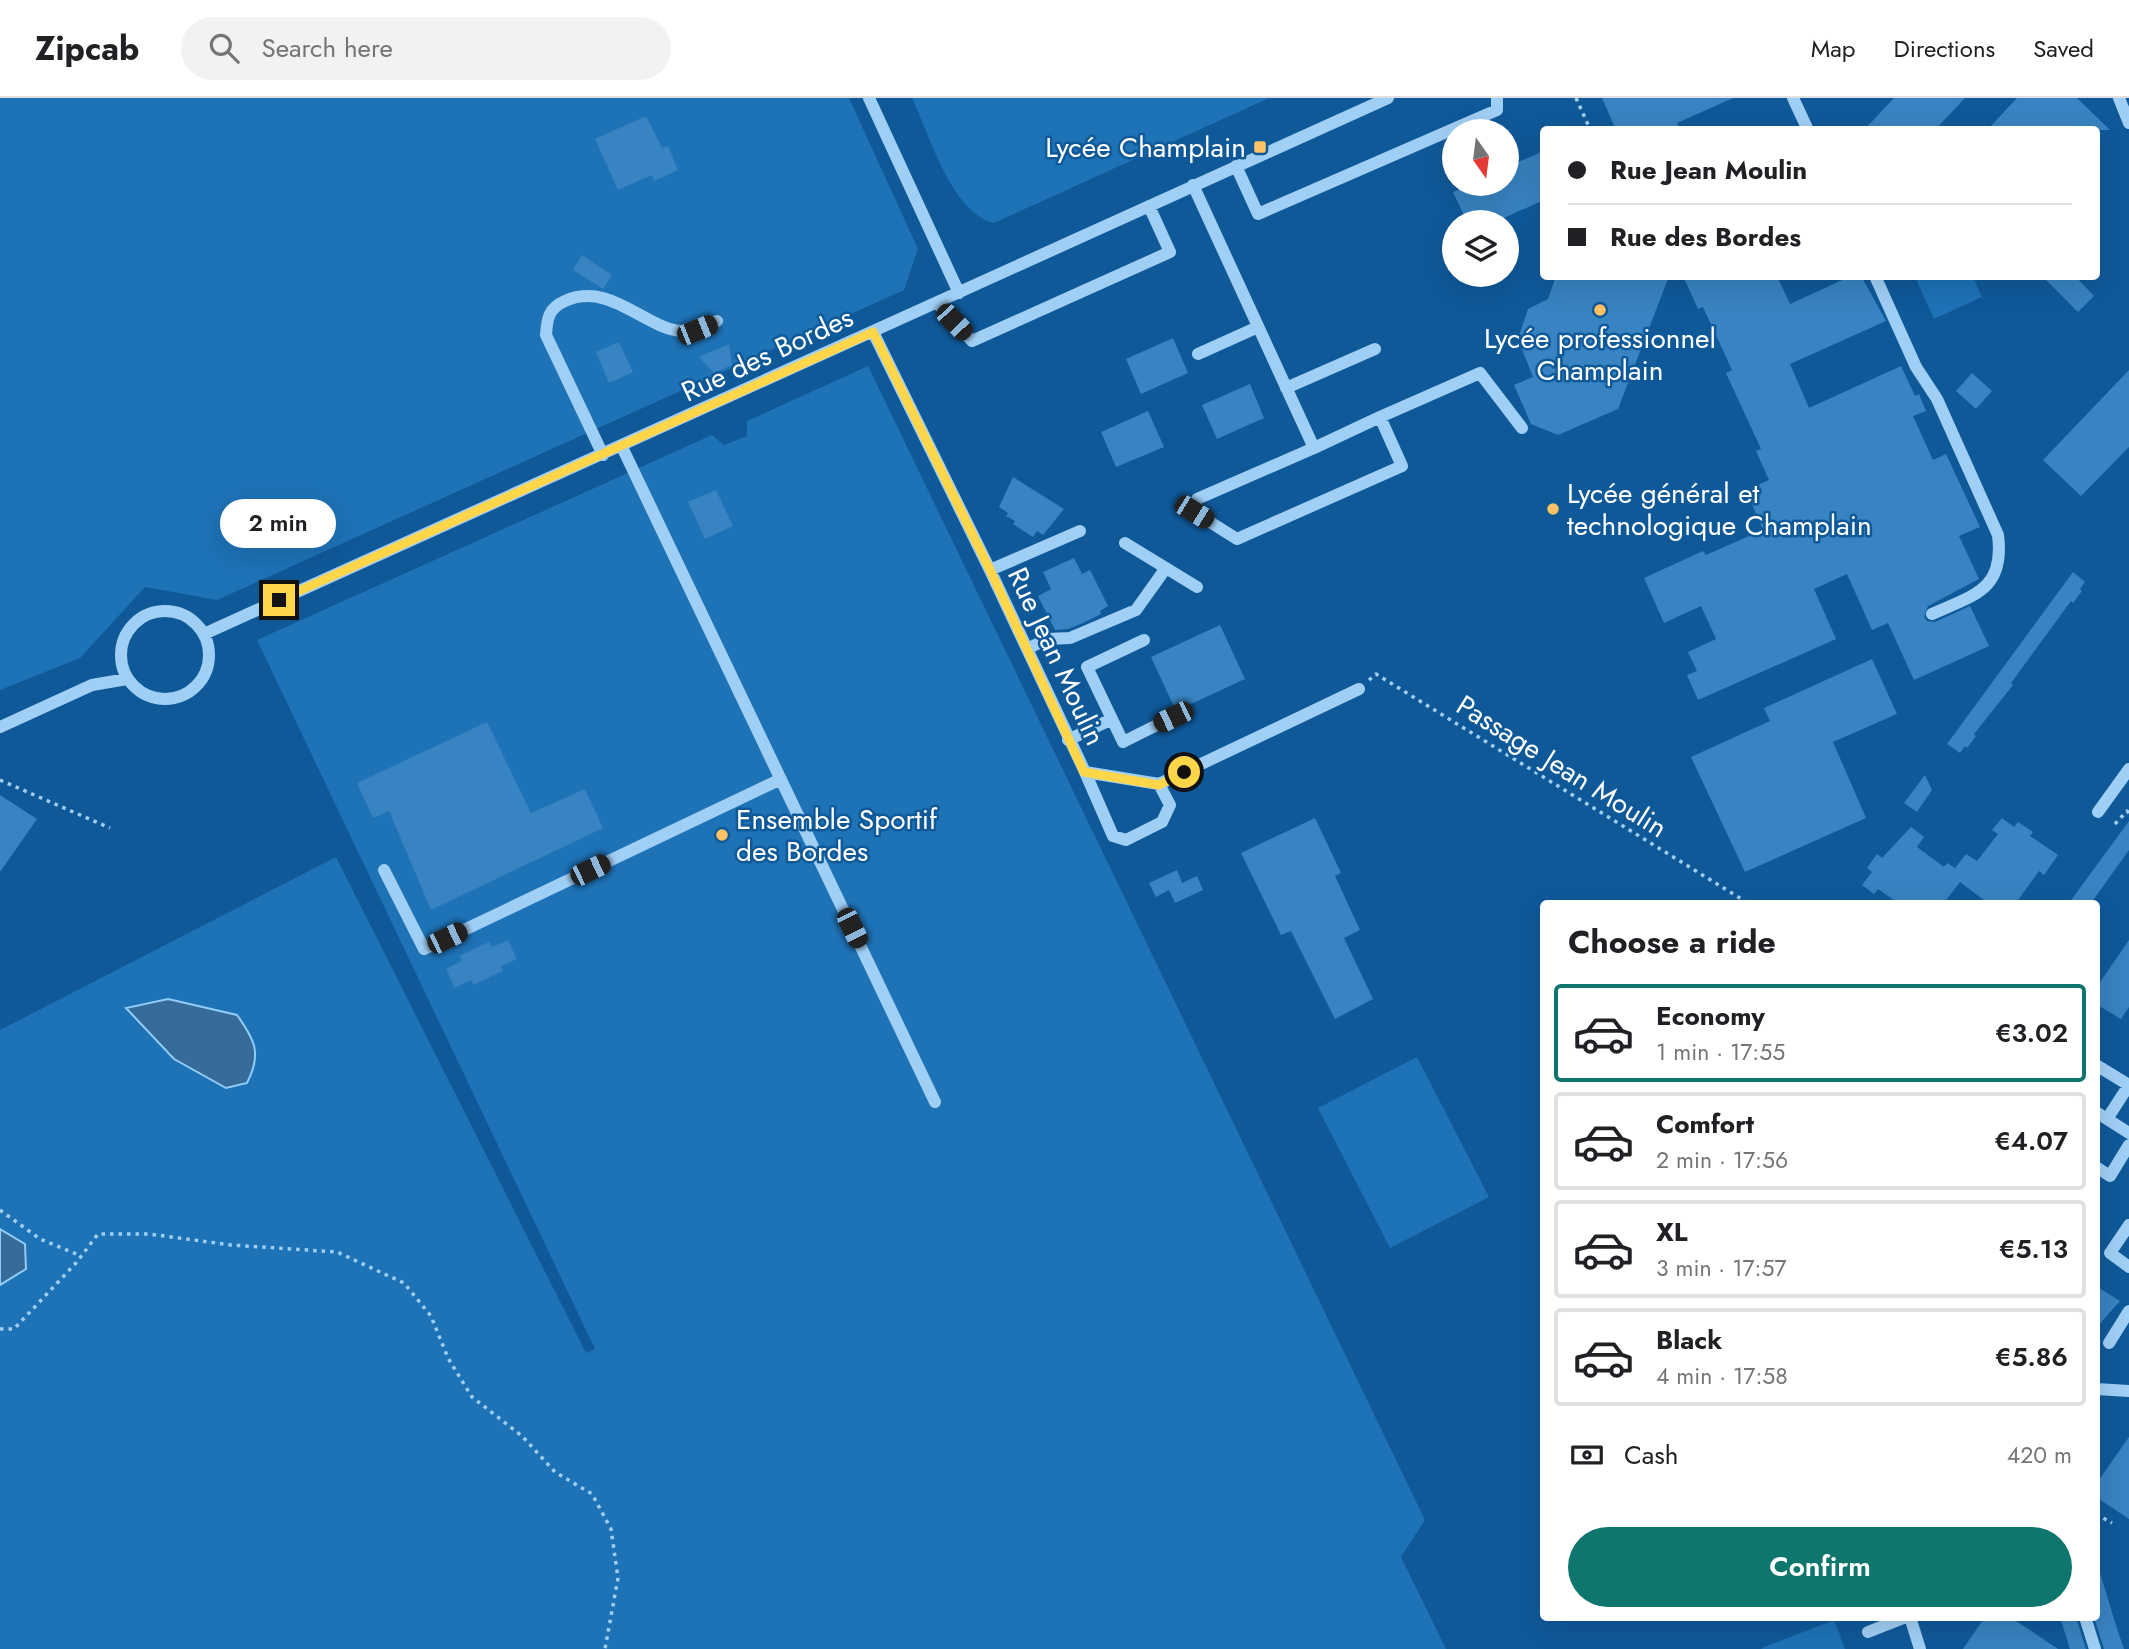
<!DOCTYPE html>
<html lang="en">
<head>
<meta charset="utf-8">
<style>
	body { margin:0; font-family:Jost,sans-serif; background:#f2f2f2; color:#202124; height:100vh; display:flex; flex-direction:column; font-size:26px; white-space:nowrap }
	* { box-sizing:border-box; margin:0 }
	p { font-size:23px; color:#757577 }
	.icon { flex:none; width:38px; height:38px; fill:none; stroke:currentColor; stroke-width:2; stroke-linecap:round; stroke-linejoin:round }
	.map { position:relative; flex:1; overflow:hidden }
	.drawer { position:absolute; left:1540px; top:802px; width:560px; height:721px; display:flex; flex-direction:column; background:#fff; border-radius:7px; box-shadow:0 7px 28px #0002 }
	.drawer>* { flex:none }
	.guide { position:absolute; left:1540px; top:28px; width:560px; height:154px; border-radius:7px; box-shadow:0 7px 28px #0002; display:grid; align-content:center; height:154px; padding:0 28px; background:#fff }
	.needle { width:46px; rotate:166deg }
	.buttons { position:absolute; left:1442px; top:21px; display:grid; gap:14px }
	.buttons a { display:grid; place-items:center; width:77px; height:77px; border-radius:50%; background:#fff; box-shadow:0 7px 28px #0002; font-size:35px }
	.end { position:absolute; width:32px; height:32px; margin:-16px; border:9px solid #ffd54a; background:#111; box-shadow:0 0 0 4px #111 }
	.from { border-radius:50% }
	.bubble { position:absolute; height:49px; border-radius:24px; background:#fff; box-shadow:0 7px 28px #0002; font-size:23px; font-weight:600; line-height:49px; text-align:center }
	.car { position:absolute; width:21px; height:42px; margin:-21px -10px; border-radius:9px; box-shadow:0 0 5px 2px #0007; background:linear-gradient(#222 24%,#8ab4d8 0 40%,#222 0 76%,#8ab4d8 0 86%,#222 0) }
	.guide b { display:flex; align-items:center; gap:24px; height:66px; font-size:26px }
	.guide b+b { border-top:2px solid #e0e0e0 }
	.guide i { width:18px; height:18px; background:#202124 }
	ul { padding:0; list-style:none }
	li { display:flex; align-items:center; gap:21px; height:98px; margin:0 14px 10px; padding:0 14px; border:4px solid #e0e0e0; border-radius:7px }
	li div { flex:1 }
	li b { display:block; font-size:26px }
	li em { font-style:normal; font-weight:600 }
	li.selected { border-color:#0f766e }
	li>.icon { width:63px; height:63px; stroke-width:1.5 }
	h2 { padding:0 28px; font-size:32px; line-height:84px }
	.pay { display:flex; align-items:center; gap:18px; height:77px; padding:0 28px; font-size:26px }
	.pay p { margin-inline-start:auto }
	.button { display:flex; gap:14px; margin-top:auto; padding:14px 28px }
	.button a { flex:1; height:80px; border-radius:42px; background:#0f766e; color:#fff; font-size:28px; font-weight:600; line-height:80px; text-align:center }
	header { display:flex; align-items:center; gap:42px; box-sizing:border-box; height:98px; padding:0 35px; background:#fff; border-bottom:2px solid #e0e0e0 }
	header strong { font-size:33px }
	nav { display:flex; gap:38px; margin-inline-start:auto; font-size:24px }
	.search { width:490px; height:63px; background:#f2f2f2; display:flex; align-items:center; gap:18px; box-sizing:border-box; padding:0 24px; border-radius:38px; color:#757577; font-size:26px }
	.map>svg:first-child { display:block }
</style>
</head>
<body>
<header>
<strong>Zipcab</strong>
<div class="search"><svg class="icon" aria-label="search" viewBox="0 0 24 24"><circle cx="10" cy="10" r="6"/><path d="M15 15l6 6"/></svg>Search here</div>
<nav><a>Map</a><a>Directions</a><a>Saved</a></nav>
</header>
<div class="map">
<svg width="2129" height="1551" viewBox="0 0 2129 1551">
	<rect width="100%" height="100%" fill="#0f5999"/>
	<path fill="#1e72b6" d="M0 0H849L918 151 904 192 217 502 145 489 80 560 0 592Z
		M912 0H1269L994 125C951 114 930 38 912 0Z
		M1915 179H1973L1982 199 1934 221Z
		M868 268 1425 1422 1401 1459 1446 1551H0V932L336 759 586 1255 595 1251 257 542 712 337 724 347 747 338V323Z
		M1417 959 1489 1099 1390 1150 1318 1010Z
		M1834 1522 1845 1551H1762V1550Z"/>
	<path fill="#376c9a" stroke="#92ccf8" stroke-width="2" d="M168 901 237 917C255 942 262 956 247 985L226 990 174 961 126 910Z
		M0 1131 25 1146 26 1171 0 1187Z"/>
	<path fill="#3883c1" d="M1602 0H1733L1677 25 1680 32H1616Z
		M1894 0H1965L1935 32H1864Z
		M2017 0H2077L2110 32H1987Z
		M646 18 662 50 668 48 678 72 654 83 652 77 618 92 595 41Z
		M1544 53V102L1495 124H1467L1453 94 1472 86H1507V69Z
		M582 157 612 177 603 191 573 172Z
		M1556 178H1669L1618 311 1558 337 1531 326 1514 287 1533 279 1518 241 1528 211 1548 201Z
		M1683 178H1777L1790 206 1851 178H1861L1886 223 1790 266 1809 310 1901 268 1915 298 1919 296 1926 313 1913 318 1933 362 1946 356 1980 429 1959 438 1979 481 1928 508 1924 519 1927 523 1935 524 1970 508 1989 548 1914 582 1888 525 1872 532 1847 476 1814 491 1836 541 1698 602 1687 577 1697 573 1688 554 1716 541 1701 508 1664 525 1644 480 1703 453 1706 457 1763 432 1746 392 1769 382 1756 353 1761 351 1726 275 1732 272 1703 209 1698 211Z
		M2042 178H2075L2094 198 2078 214Z
		M1173 240 1188 275 1141 296 1126 261Z
		M619 244 633 274 609 285 596 254Z
		M729 246 732 267 714 275 699 259Z
		M2129 272V349L2081 398 2043 362Z
		M1972 275 1992 293 1976 311 1956 293Z
		M1250 286 1264 320 1217 341 1202 307Z
		M1148 313 1164 349 1116 369 1101 334Z
		M1013 379 1064 411 1043 437 1037 433 1033 439 1013 426 1015 423 1006 418 1008 415 999 409Z
		M716 392 733 428 705 441 688 404Z
		M1074 460 1082 476 1090 472 1108 508 1100 513 1101 516 1083 525 1068 531 1055 532 1038 498 1051 491 1043 474Z
		M2073 474 2085 484 2080 491 2082 493 2073 505 2071 503 2011 585 2013 587 1974 636 1976 638 1967 650 1965 648 1960 655 1947 646Z
		M1220 527 1245 581 1178 612 1175 611 1151 559Z
		M1872 561 1897 616 1833 644 1866 720 1745 774 1691 659 1770 623 1764 610Z
		M487 624 531 715 585 691 603 730 431 812 389 713 373 720 357 685Z
		M1925 677 1932 692 1917 714 1904 705Z
		M0 697 37 721 0 774Z
		M1315 720 1341 775 1335 778 1360 832 1344 840 1373 901 1335 921 1291 833 1281 837 1241 755Z
		M2002 720 2014 729 2018 724 2033 734 2030 738 2058 757 2044 777 2039 773 2016 805H1988L1960 784 1944 805H1898L1878 791 1874 796 1862 787 1872 774 1867 770 1877 756 1882 760 1911 729 1924 739 1917 749 1944 769 1947 765 1955 770 1966 756 1977 763 1998 736 1992 732Z
		M2129 723V752L2091 805H2069Z
		M1177 772 1182 785 1197 778 1203 792 1175 805 1169 792 1156 799 1149 785Z
		M508 842 517 861 501 868 503 873 473 887 471 882 455 890 446 871 462 863 459 858 489 844 492 849Z
		M2129 842V909L2121 921 2096 906V890Z
		M2096 1188 2120 1203 2096 1230Z
		M2129 1339V1421L2096 1399V1386Z
		M2100 1475 2118 1534 2124 1551H2104L2094 1519 2096 1476Z
		M1985 1519H2010L2058 1551H1963Z
		M2060 1519H2076L2086 1551H2070Z"/>
	<g fill="none" stroke-linecap="round" stroke-linejoin="round">
		<path stroke="#a0cff5" stroke-width="3.5" stroke-dasharray="3.5 5" stroke-linecap="butt" d="M1576 0 1590 31
			M1369 582 1376 576 1748 805
			M0 682 110 730
			M2115 726 2127 713 2129 715
			M0 1112 40 1141 81 1158
			M0 1231H14L76 1165 98 1136H149L231 1147 337 1154 404 1185 431 1218 448 1260 472 1299 522 1338 555 1374 592 1396 611 1431 618 1480 605 1551
			M2096 1416 2112 1425"/>
		<path stroke="#a0cff5" stroke-width="12" d="M869 0 959 195
			M1793 0 1808 32
			M2119 0 2129 25
			M1236 68 1258 116 1497 12V0
			M1193 87 1314 350 1197 401 1194 414 1237 441 1402 368 1380 319 1314 350
			M1875 178 1916 269 1937 301 1998 437C2005 492 1974 497 1932 516
			M937 205 972 243 1170 154 1149 108
			M873 234 990 472 1085 674 1159 686 1359 591
			M1198 256 1258 229
			M1286 290 1375 251
			M1380 319 1480 275 1522 330
			M622 349 935 1004
			M603 357 546 237C547 220 549 210 565 203 610 183 644 230 681 233 694 235 706 228 717 223
			M1125 445 1197 489
			M990 472 1080 433
			M121 557a44 44 0 1 1 88 0a44 44 0 1 1-88 0Z
			M204 536 1388 0
			M1144 542 1087 569 1123 644 1173 619
			M1027 551 1047 541 1070 540 1136 512 1166 470
			M0 629 92 587 127 581
			M1068 642 1112 621
			M1085 674 1113 738 1126 742 1162 724 1170 707 1159 686
			M2098 714 2129 671
			M384 772 424 851 781 681
			M2096 967 2129 987
			M2096 1014 2129 1035
			M2107 1021 2129 987
			M2096 1069 2110 1078 2129 1047
			M2129 1127 2110 1155 2129 1169
			M2109 1245 2129 1213
			M2096 1291 2129 1293
			M1910 1519 1920 1551
			M2085 1519 2095 1551
			M1868 1534 1906 1519"/>
	</g>
	<g fill="none" stroke-linecap="round" stroke-linejoin="round">
		<path stroke="#ffd54a" stroke-width="9" d="M279 502 873 234 990 472 1084 674 1159 687 1184 674"/>
	</g>
	<g fill="#ffc264" stroke="#0f5999" stroke-width="2.5">
		<rect x="1253" y="42" width="14" height="14" rx="3.5"/>
		<circle cx="1600" cy="212" r="7"/>
		<circle cx="1553" cy="411" r="7"/>
		<circle cx="722" cy="737" r="7"/>
	</g>
	<g text-anchor="middle" stroke-width="5" stroke-linejoin="round" paint-order="stroke">
		<g font-size="28" fill="#fff" stroke="#0f5999" text-anchor="start">
			<text x="1246" y="59" text-anchor="end">Lycée Champlain</text>
			<text x="1600" y="250" text-anchor="middle">Lycée professionnel<tspan x="1600" dy="32">Champlain</tspan></text>
			<text x="1567" y="405">Lycée général et<tspan x="1567" dy="32">technologique Champlain</tspan></text>
			<text x="736" y="731">Ensemble Sportif<tspan x="736" dy="32">des Bordes</tspan></text>
		</g>
		<g font-size="28" fill="#fff" stroke="#0f5999">
			<text transform="translate(767 256) rotate(-25)" y="10">Rue des Bordes</text>
			<text transform="translate(1057 558) rotate(65)" y="10">Rue Jean Moulin</text>
			<text transform="translate(1562 668) rotate(32)" y="10">Passage Jean Moulin</text>
		</g>
	</g>
</svg>
<div class="buttons">
<a><svg class="needle" viewBox="-14 -14 28 28"><path d="M0-13l5 13h-10z" fill="#e53935"/><path d="M0 13l5-13h-10z" fill="#757577"/></svg></a>
<a><svg class="icon" aria-label="layers" viewBox="0 0 24 24"><path d="M12 4l9 5-9 5-9-5zM3 14l9 5 9-5"/></svg></a>
</div>
<i class="end from" style="left:1184px;top:674px"></i>
<i class="end" style="left:279px;top:502px"></i>
<div class="bubble" style="left:220px;top:401px;width:116px">2 min</div>
<i class="car" style="left:954px;top:224px;rotate:136deg"></i>
<i class="car" style="left:697px;top:232px;rotate:68deg"></i>
<i class="car" style="left:1194px;top:414px;rotate:122deg"></i>
<i class="car" style="left:1173px;top:619px;rotate:244deg"></i>
<i class="car" style="left:590px;top:772px;rotate:64deg"></i>
<i class="car" style="left:852px;top:830px;rotate:154deg"></i>
<i class="car" style="left:447px;top:840px;rotate:64deg"></i>
<div class="guide">
<b><i class="from"></i>Rue Jean Moulin</b>
<b><i></i>Rue des Bordes</b>
</div>
<section class="drawer">
<h2>Choose a ride</h2>
<ul>
<li class="selected"><svg class="icon" aria-label="car" viewBox="0 0 24 24"><path d="M5 17H2v-5l4-1 3-4h7l3 4 3 1v5h-3M9 17h6M6 11h13"/><circle cx="7" cy="17" r="2"/><circle cx="17" cy="17" r="2"/></svg><div><b>Economy</b><p>1 min · 17:55</p></div><em>€3.02</em></li>
<li><svg class="icon" aria-label="car" viewBox="0 0 24 24"><path d="M5 17H2v-5l4-1 3-4h7l3 4 3 1v5h-3M9 17h6M6 11h13"/><circle cx="7" cy="17" r="2"/><circle cx="17" cy="17" r="2"/></svg><div><b>Comfort</b><p>2 min · 17:56</p></div><em>€4.07</em></li>
<li><svg class="icon" aria-label="car" viewBox="0 0 24 24"><path d="M5 17H2v-5l4-1 3-4h7l3 4 3 1v5h-3M9 17h6M6 11h13"/><circle cx="7" cy="17" r="2"/><circle cx="17" cy="17" r="2"/></svg><div><b>XL</b><p>3 min · 17:57</p></div><em>€5.13</em></li>
<li><svg class="icon" aria-label="car" viewBox="0 0 24 24"><path d="M5 17H2v-5l4-1 3-4h7l3 4 3 1v5h-3M9 17h6M6 11h13"/><circle cx="7" cy="17" r="2"/><circle cx="17" cy="17" r="2"/></svg><div><b>Black</b><p>4 min · 17:58</p></div><em>€5.86</em></li>
</ul>
<div class="pay"><svg class="icon" aria-label="cash" viewBox="0 0 24 24"><path d="M3 7h18v10H3z"/><circle cx="12" cy="12" r="2"/></svg>Cash<p>420 m</p></div>
<div class="button"><a>Confirm</a></div>
</section>
</div>
</body>
</html>
